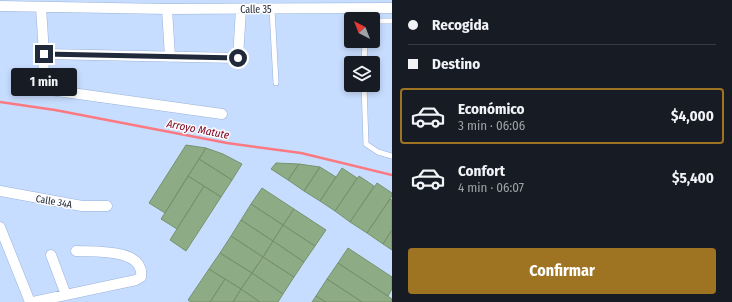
<!DOCTYPE html>
<html lang="es">
<head>
<meta charset="utf-8">
<style>
	body { margin:0; font-family:"Fira Sans Condensed",sans-serif; background:#20242c; color:#f1f3f6; height:100vh; display:flex; flex-direction:column; font-size:15px; white-space:nowrap }
	* { box-sizing:border-box; margin:0 }
	p { font-size:13px; color:#9ea1a6 }
	.icon { flex:none; width:22px; height:22px; fill:none; stroke:currentColor; stroke-width:2; stroke-linecap:round; stroke-linejoin:round }
	.map { position:relative; flex:1; overflow:hidden }
	.side { display:flex; flex-direction:column; background:#171b24; width:340px }
	.side>* { flex:none }
	.hud { display:grid; align-content:center; height:88px; padding:0 16px; background:#171b24 }
	.needle { width:26px; rotate:318deg }
	.buttons { position:absolute; left:344px; top:12px; display:grid; gap:8px }
	.buttons a { display:grid; place-items:center; width:36px; height:36px; border-radius:4px; background:#171b24; box-shadow:0 2px 6px #0003; font-size:20px }
	.end { position:absolute; width:18px; height:18px; margin:-9px; border:5px solid #202a3a; background:#fff; box-shadow:0 0 0 2px #fff }
	.from { border-radius:50% }
	.bubble { position:absolute; height:28px; border-radius:4px; background:#171b24; box-shadow:0 2px 6px #0003; font-size:13px; font-weight:700; line-height:28px; text-align:center }
	.hud b { display:flex; align-items:center; gap:14px; height:38px; font-size:15px }
	.hud b+b { border-top:1px solid #363941 }
	.hud i { width:10px; height:10px; background:#f1f3f6 }
	ul { padding:0; list-style:none }
	li { display:flex; align-items:center; gap:12px; height:56px; margin:0 8px 6px; padding:0 8px; border:2px solid transparent; border-radius:4px }
	li div { flex:1 }
	li b { display:block; font-size:15px }
	li em { font-style:normal; font-weight:700 }
	li.current { border-color:#9e7322 }
	li>.icon { width:36px; height:36px; stroke-width:1.5 }
	.action { display:flex; gap:8px; margin-top:auto; padding:8px 16px }
	.action a { flex:1; height:46px; border-radius:4px; background:#9e7322; color:#fff; font-size:16px; font-weight:700; line-height:46px; text-align:center }
	main { display:flex; flex:1; min-height:0 }
	.map>svg:first-child { display:block }
</style>
</head>
<body>
<main>
<div class="map">
<svg width="392" height="302" viewBox="0 0 392 302">
	<rect width="100%" height="100%" fill="#c7ddff"/>
	<g fill="none" stroke-linecap="round" stroke-linejoin="round">
		<path stroke="#fb7980" stroke-width="2.5" d="M0 102 55 110 227 143 301 153 392 175"/>
	</g>
	<path fill="#8dab84" stroke="#76936d" d="M186 145 206 148 165 213 149 203Z
		M206 148 223 154 242 164 232 180 199 159Z
		M199 159 232 180 221 197 188 176Z
		M276 163 299 164 288 180 271 169Z
		M299 164 320 167 304 191 288 180Z
		M320 167 336 177 320 201 304 191Z
		M342 168 357 178 335 211 320 201Z
		M188 176 204 186 177 229 161 219Z
		M359 176 374 186 350 222 335 211Z
		M377 183 392 193V196L367 233 350 222Z
		M204 186 221 197 186 251 170 240Z
		M262 188 294 209 283 225 251 204Z
		M390 199 392 200V230L383 244 367 233Z
		M251 204 283 225 273 241 241 220Z
		M294 209 326 230 315 246 283 225Z
		M241 220 273 241 263 257 231 236Z
		M283 225 315 246 304 262 273 241Z
		M392 230V250L383 244Z
		M231 236 263 257 252 273 220 253Z
		M273 241 304 262 294 277 263 257Z
		M348 248 392 277V289L388 296 338 263Z
		M220 253 252 273 241 289 209 269Z
		M263 257 294 277 283 294 252 273Z
		M338 263 392 299V302H362L327 279Z
		M209 269 225 279 210 302H191L188 300Z
		M252 273 283 294 278 302H260L241 289Z
		M225 279 241 289 233 302H210Z
		M327 279 362 302H326L316 296Z
		M241 289 260 302H233Z
		M316 296 326 302H312Z"/>
	<g fill="none" stroke-linecap="round" stroke-linejoin="round">
		<defs>
			<path id="lane" d="M365 8V19
				M272 9 276 83
				M373 21H392
				M364 63 365 41
				M364 85 366 144 378 152 392 156"/>
			<path id="street" d="M0 6 167 9 392 8
				M41 7 44 54 43 89 222 114
				M167 9 170 57
				M44 54 238 58 241 9
				M0 191 82 206H107
				M0 227 30 302
				M51 255 66 295
				M33 302 136 280 141 277C145 248 94 252 76 251"/>
		</defs>
		<use href="#lane" stroke="#98b2db" stroke-width="6"/>
		<use href="#street" stroke="#98b2db" stroke-width="11"/>
		<use href="#lane" stroke="#fff" stroke-width="5"/>
		<use href="#street" stroke="#fff" stroke-width="10"/>
	</g>
	<g fill="none" stroke-linecap="round" stroke-linejoin="round">
		<path stroke="#202a3a" stroke-width="5" d="M44 54 238 58"/>
	</g>
	<g text-anchor="middle" stroke-width="3" stroke-linejoin="round" paint-order="stroke">
		<g font-size="10" fill="#202a3a" stroke="#fcfcfc">
			<text x="256" y="13">Calle 35</text>
			<text transform="translate(54 201) rotate(10)" y="4">Calle 34A</text>
		</g>
		<g font-size="11" font-style="italic" fill="#7d001f" stroke="#fcfcfc">
			<text transform="translate(198 129) rotate(11)" y="4">Arroyo Matute</text>
		</g>
	</g>
</svg>
<div class="buttons">
<a><svg class="needle" viewBox="-14 -14 28 28"><path d="M0-13l5 13h-10z" fill="#e53935"/><path d="M0 13l5-13h-10z" fill="#9ea1a6"/></svg></a>
<a><svg class="icon" aria-label="layers" viewBox="0 0 24 24"><path d="M12 4l9 5-9 5-9-5zM3 14l9 5 9-5"/></svg></a>
</div>
<i class="end from" style="left:238px;top:58px"></i>
<i class="end" style="left:44px;top:54px"></i>
<div class="bubble" style="left:11px;top:68px;width:66px">1 min</div>
</div>
<section class="side">
<div class="hud">
<b><i class="from"></i>Recogida</b>
<b><i></i>Destino</b>
</div>
<ul>
<li class="current"><svg class="icon" aria-label="car" viewBox="0 0 24 24"><path d="M5 17H2v-5l4-1 3-4h7l3 4 3 1v5h-3M9 17h6M6 11h13"/><circle cx="7" cy="17" r="2"/><circle cx="17" cy="17" r="2"/></svg><div><b>Económico</b><p>3 min · 06:06</p></div><em>$4,000</em></li>
<li><svg class="icon" aria-label="car" viewBox="0 0 24 24"><path d="M5 17H2v-5l4-1 3-4h7l3 4 3 1v5h-3M9 17h6M6 11h13"/><circle cx="7" cy="17" r="2"/><circle cx="17" cy="17" r="2"/></svg><div><b>Confort</b><p>4 min · 06:07</p></div><em>$5,400</em></li>
</ul>
<div class="action"><a>Confirmar</a></div>
</section>
</main>
</body>
</html>
